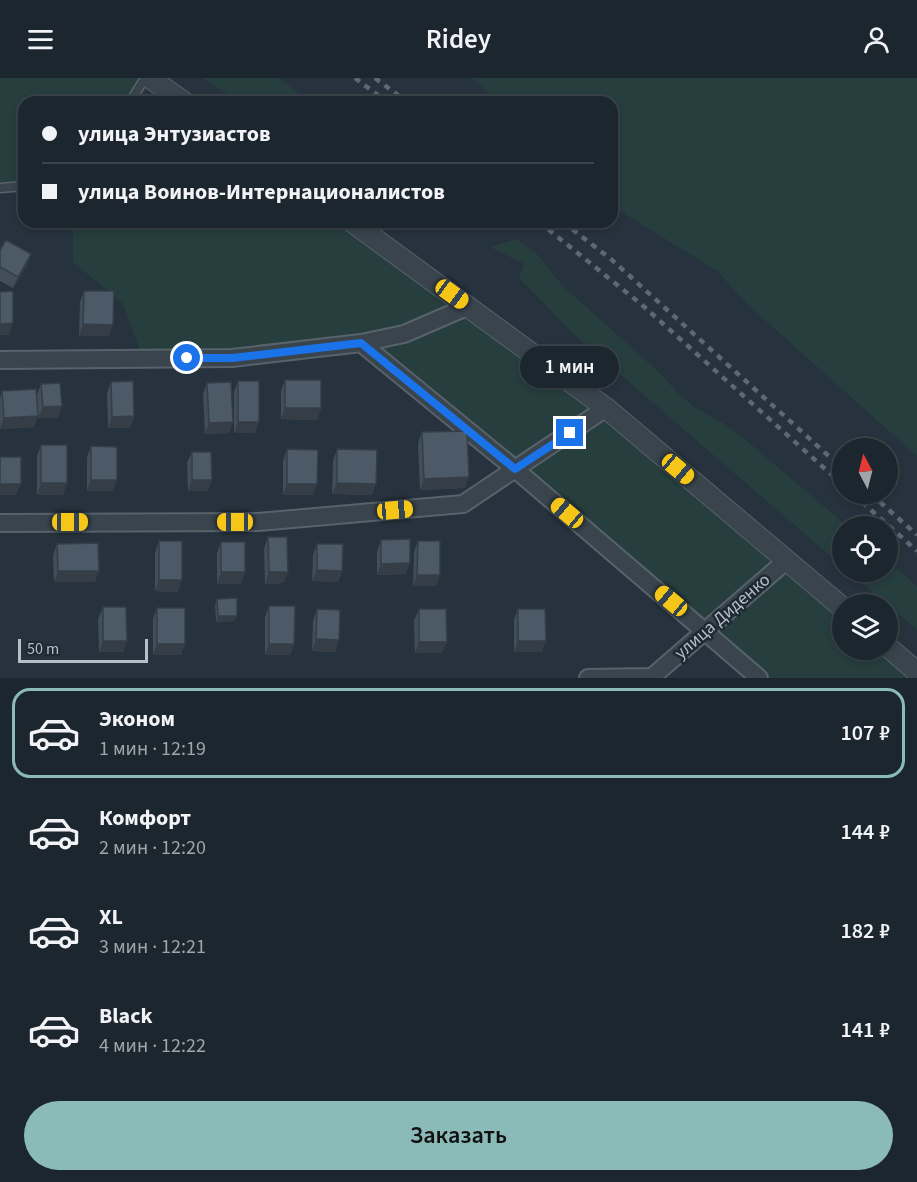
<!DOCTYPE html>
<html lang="ru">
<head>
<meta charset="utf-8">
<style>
	body { margin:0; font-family:"Source Sans 3",sans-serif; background:#252e36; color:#f1f3f6; height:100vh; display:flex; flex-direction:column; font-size:22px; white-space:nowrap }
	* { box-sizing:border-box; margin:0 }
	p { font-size:20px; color:#a0a5aa }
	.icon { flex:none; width:33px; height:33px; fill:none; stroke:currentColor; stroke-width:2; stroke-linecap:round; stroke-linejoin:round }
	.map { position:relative; height:600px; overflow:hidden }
	.drawer { display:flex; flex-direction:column; background:#1c262e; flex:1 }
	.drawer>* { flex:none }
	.top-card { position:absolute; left:18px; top:18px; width:600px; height:132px; border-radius:18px; box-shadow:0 3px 9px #0003,0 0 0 2px #3a434a; display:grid; align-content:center; height:132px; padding:0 24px; background:#1c262e }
	.needle { width:39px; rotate:353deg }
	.buttons { position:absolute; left:832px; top:360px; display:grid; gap:12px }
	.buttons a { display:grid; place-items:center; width:66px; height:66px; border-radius:50%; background:#1c262e; box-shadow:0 3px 9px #0003,0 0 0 2px #3a434a; font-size:30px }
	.scale { position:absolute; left:18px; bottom:15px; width:130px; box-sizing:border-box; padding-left:6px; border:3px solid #b5bfc8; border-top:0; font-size:16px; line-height:21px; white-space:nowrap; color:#b5bfc8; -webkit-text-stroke:4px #1e2933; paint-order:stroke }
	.end { position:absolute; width:27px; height:27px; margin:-14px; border:8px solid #1a73e8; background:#fff; box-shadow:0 0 0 3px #fff }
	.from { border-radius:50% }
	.bubble { position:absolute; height:42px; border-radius:21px; background:#1c262e; box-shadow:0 3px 9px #0003,0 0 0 2px #3a434a; font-size:20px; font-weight:600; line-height:42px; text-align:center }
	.car { position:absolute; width:18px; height:36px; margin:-18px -9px; border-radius:8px; box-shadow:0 0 4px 2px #0007; background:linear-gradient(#f5c518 24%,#345 0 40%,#f5c518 0 76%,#345 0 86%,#f5c518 0) }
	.top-card b { display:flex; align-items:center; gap:21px; height:57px; font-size:22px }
	.top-card b+b { border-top:2px solid #3a434a }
	.top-card i { width:15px; height:15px; background:#f1f3f6 }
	ul { padding:10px 0 0; list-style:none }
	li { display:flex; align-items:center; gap:18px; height:90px; margin:0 12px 9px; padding:0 12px; border:3px solid transparent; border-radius:18px }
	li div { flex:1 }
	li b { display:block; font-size:22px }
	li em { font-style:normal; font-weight:600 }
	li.selected { border-color:#8bbbb9 }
	li>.icon { width:54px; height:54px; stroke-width:1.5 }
	.cta { display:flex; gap:12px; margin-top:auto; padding:12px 24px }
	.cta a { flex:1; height:69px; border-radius:36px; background:#8bbbb9; color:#111; font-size:24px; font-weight:600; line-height:69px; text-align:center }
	header { display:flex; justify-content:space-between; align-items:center; height:78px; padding:0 24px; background:#1c262e; font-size:27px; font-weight:600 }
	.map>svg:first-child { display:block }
</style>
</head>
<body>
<header><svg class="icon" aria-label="menu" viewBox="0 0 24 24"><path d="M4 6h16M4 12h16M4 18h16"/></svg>Ridey<svg class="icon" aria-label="person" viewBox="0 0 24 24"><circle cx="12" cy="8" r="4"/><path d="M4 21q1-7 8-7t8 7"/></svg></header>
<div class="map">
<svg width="917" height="600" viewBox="0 0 917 600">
	<rect width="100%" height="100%" fill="#26323d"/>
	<path fill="#273e3e" d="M0 0H146L131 24H24V108L0 110Z
		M202 0H278L311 24H240Z
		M472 0H917V378L748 227 717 193 612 128V24H498Z
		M73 144H351L469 228 843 530V572H888L917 600H759L361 265 143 281 123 226 73 184Z
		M516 161 537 176 563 208 662 297 677 314 694 329 723 345 747 363 847 448H843V489L578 260 519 200 524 186 490 169Z
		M888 483 917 508V552L848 494H888Z"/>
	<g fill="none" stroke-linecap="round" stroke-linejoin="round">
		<defs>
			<path id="service" d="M130 24 145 0
				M0 110 24 108"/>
			<path id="minor" d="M361 265 515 391 759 600
				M0 282 232 280 361 265 404 256 469 228
				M0 445 258 444 463 426 606 330
				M588 600 652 599 787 482"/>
			<path id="tertiary" d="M150 0 184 24
				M352 144 606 330 843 530
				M888 569 917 594"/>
		</defs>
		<use href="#service" stroke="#57626b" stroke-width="11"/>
		<use href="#minor" stroke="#57626b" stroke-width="20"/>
		<use href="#tertiary" stroke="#57626b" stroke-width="22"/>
		<use href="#service" stroke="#39444d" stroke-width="8"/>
		<use href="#minor" stroke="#39444d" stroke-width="16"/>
		<use href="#tertiary" stroke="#39444d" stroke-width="20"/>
		<path stroke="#5c6874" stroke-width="4.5" stroke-dasharray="6 6" stroke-linecap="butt" d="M355 0 387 24
			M375 0 407 24
			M539 144 641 226 843 407
			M563 144 612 182 843 391
			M853 416 917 473
			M871 416 917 457"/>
	</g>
	<path fill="#414d58" d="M0 172 31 176 27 187 13 210 0 203Z
		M84 213 109 258H79L80 224Z
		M285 302 321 330 317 342 281 341V313Z
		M238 303 255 355H234V314Z
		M111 304 134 338 130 350H108L107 315Z
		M207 305 233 344 229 355 205 356 203 316Z
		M41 306 58 340H38L37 317Z
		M2 313 34 349 0 351V320Z
		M422 354 465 410 420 412 418 365Z
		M41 367 63 417H37V378Z
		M91 368 113 413H87V380Z
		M287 371 313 417H283V383Z
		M337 371 372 417 332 416 333 383Z
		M192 374 208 413H188L187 385Z
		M268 459 284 505 265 506 264 471Z
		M381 462 406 496 377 497V474Z
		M159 463 178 514 155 513V475Z
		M418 463 436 508H413L414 474Z
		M221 464 241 506H217V475Z
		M57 466 95 504H54L53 477Z
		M317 466 342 493 338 504 312 503 313 477Z
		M217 521 235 543 216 544 215 527Z
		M269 528 294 566 290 577H265V539Z
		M103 529 127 563 123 574H99L98 541Z
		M157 530 185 566 181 577H153V541Z
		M317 531 335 574 312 573 313 543Z
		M419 531 442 575H415L414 543Z
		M518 531 542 574H514V542Z"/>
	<path fill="#353e47" d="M31 176 27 187 13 210 18 199Z
		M13 245 9 257H0V246Z
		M83 246 113 247 109 258H79Z
		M62 328 58 340H38L43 329Z
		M285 330H321L317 342 281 341Z
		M38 338 34 349 0 351 4 340Z
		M134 338 130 350H108L112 339Z
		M233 344 229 355 205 356 209 345Z
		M238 344H259L255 355H234Z
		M469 399 465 410 420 412 424 401Z
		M91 402H117L113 413H87Z
		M192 402H212L208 413H188Z
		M41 405H67L63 417H37Z
		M337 405 376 406 372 417 332 416Z
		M0 406H21L16 417H0Z
		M287 406H317L313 417H283Z
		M410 485 406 496 377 497 381 486Z
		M317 492 342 493 338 504 312 503Z
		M58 493H99L95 504H54Z
		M221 494H245L241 506H217Z
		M269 494H288L284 505 265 506Z
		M417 497H440L436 508H413Z
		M159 502H182L178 514 155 513Z
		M218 538H237L235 543 216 544Z
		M316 561 339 562 335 574 312 573Z
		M103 563H127L123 574H99Z
		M518 563H546L542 574H514Z
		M419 564H447L442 575H415Z
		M157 566H185L181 577H153Z
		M269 566H294L290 577H265Z"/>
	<path fill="#4c5966" stroke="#353e47" stroke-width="1.5" d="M6 162 31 176 18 199 0 189V172Z
		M13 213V245L0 246V214Z
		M84 213H114L113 247 83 246Z
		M285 302H321V330H285Z
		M133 303 134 338 112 339 111 304Z
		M238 303H259V344H238Z
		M231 304 233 344 209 345 207 305Z
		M60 305 62 328 43 329 41 306Z
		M36 311 38 338 4 340 2 313Z
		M467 353 469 399 424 401 422 354Z
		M41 367H67V405H41Z
		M91 368 117 369V402H91Z
		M287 371 318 372 317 406H287Z
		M337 371 377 372 376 406 337 405Z
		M192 374H211L212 402H192Z
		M0 379H21V406H0Z
		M268 459H287L288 494H269Z
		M410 461V485L381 486V462Z
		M159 463H182V502H159Z
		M418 463H440V497H417Z
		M221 464H245V494H221Z
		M98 465 99 493H58L57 466Z
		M317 466H343L342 493 317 492Z
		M237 520V538H218L217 521Z
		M269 528H295L294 566H269Z
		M103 529H126L127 563H103Z
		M157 530H185V566H157Z
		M317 531 340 532 339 562 316 561Z
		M419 531H446L447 564H419Z
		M518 531H545L546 563H518Z"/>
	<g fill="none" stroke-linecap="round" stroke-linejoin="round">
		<path stroke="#1a73e8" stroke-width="8" d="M187 280H232L361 265 515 391 570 355"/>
	</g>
	<g text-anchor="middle" stroke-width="5" stroke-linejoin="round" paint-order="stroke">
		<g font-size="18" fill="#b5bfc8" stroke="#1e2933">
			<text transform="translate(722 538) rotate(-41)" y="6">улица Диденко</text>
		</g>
	</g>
</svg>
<div class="buttons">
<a><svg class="needle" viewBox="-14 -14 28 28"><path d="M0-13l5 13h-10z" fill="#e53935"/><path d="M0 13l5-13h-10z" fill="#a0a5aa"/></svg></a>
<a><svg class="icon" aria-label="locate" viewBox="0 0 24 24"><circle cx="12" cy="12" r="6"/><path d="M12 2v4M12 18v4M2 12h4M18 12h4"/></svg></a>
<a><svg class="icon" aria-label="layers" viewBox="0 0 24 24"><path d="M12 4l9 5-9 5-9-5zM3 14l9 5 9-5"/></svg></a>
</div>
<div class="scale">50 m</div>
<i class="end from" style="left:187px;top:280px"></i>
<i class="end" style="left:570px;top:355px"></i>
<div class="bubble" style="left:520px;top:268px;width:99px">1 мин</div>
<i class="car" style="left:452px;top:216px;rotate:126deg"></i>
<i class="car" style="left:678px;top:391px;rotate:130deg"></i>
<i class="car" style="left:395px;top:432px;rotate:85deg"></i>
<i class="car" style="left:567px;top:435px;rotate:310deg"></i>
<i class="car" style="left:70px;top:444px;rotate:90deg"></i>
<i class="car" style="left:235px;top:444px;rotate:270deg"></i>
<i class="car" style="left:671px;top:523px;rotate:310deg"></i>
<div class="top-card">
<b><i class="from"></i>улица Энтузиастов</b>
<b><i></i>улица Воинов-Интернационалистов</b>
</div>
</div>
<section class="drawer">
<ul>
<li class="selected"><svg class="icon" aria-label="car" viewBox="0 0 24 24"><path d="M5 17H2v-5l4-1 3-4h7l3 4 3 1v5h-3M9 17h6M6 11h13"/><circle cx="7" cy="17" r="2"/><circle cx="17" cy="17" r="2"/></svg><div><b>Эконом</b><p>1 мин · 12:19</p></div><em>107 ₽</em></li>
<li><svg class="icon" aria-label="car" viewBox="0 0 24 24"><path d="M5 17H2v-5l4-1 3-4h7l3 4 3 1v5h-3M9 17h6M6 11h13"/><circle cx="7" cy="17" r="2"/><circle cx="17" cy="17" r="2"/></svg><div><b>Комфорт</b><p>2 мин · 12:20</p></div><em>144 ₽</em></li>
<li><svg class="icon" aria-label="car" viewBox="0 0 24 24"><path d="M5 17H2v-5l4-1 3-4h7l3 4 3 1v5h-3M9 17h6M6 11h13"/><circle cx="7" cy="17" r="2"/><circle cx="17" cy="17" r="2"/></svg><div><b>XL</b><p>3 мин · 12:21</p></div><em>182 ₽</em></li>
<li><svg class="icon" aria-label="car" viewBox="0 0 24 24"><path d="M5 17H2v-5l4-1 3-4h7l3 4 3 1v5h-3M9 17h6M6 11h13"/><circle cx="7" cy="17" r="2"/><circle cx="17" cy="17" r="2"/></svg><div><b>Black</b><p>4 мин · 12:22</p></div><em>141 ₽</em></li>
</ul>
<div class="cta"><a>Заказать</a></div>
</section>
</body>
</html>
